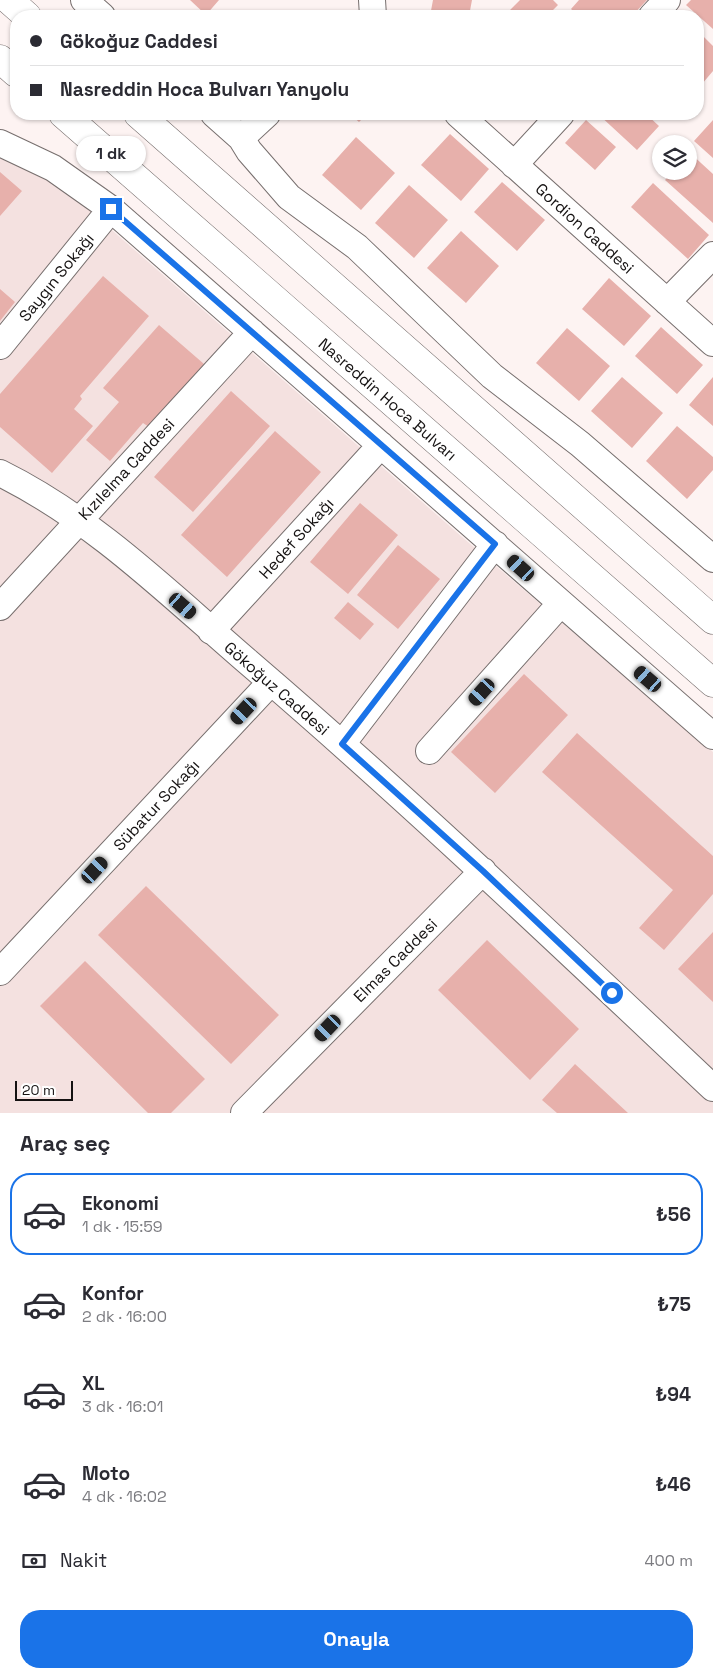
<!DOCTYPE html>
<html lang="tr">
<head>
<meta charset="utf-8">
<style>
	body { margin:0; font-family:"Space Grotesk",sans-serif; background:#f2f2f3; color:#2b2b33; height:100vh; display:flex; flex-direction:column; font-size:19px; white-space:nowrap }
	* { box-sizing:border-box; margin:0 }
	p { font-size:16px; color:#7c7c81 }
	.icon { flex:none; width:28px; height:28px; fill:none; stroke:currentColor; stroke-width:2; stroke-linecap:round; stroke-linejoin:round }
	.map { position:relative; height:1113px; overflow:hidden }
	.panel { display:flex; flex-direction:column; background:#fff; flex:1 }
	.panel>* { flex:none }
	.hud { position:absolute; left:10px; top:10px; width:694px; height:110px; border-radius:20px; box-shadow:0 1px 4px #0004; display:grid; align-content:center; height:110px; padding:0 20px; background:#fff }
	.fabs { position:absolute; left:652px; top:135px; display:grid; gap:10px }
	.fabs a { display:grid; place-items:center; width:45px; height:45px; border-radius:50%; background:#fff; box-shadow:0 1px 4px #0004; font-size:25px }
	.scale { position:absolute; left:15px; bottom:12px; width:58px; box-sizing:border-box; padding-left:5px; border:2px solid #151212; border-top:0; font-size:14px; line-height:18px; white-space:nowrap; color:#151212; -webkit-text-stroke:4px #fff; paint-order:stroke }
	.end { position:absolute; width:22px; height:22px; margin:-11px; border:6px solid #1a73e8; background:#fff; box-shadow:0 0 0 2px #fff }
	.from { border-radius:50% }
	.bubble { position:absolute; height:35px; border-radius:18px; background:#fff; box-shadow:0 1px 4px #0004; font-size:16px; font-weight:600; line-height:35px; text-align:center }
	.car { position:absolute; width:15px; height:30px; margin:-15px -8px; border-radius:6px; box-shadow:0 0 4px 1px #0007; background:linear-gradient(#222 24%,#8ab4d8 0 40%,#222 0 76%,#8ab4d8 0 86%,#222 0) }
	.hud b { display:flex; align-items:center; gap:18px; height:48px; font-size:19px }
	.hud b+b { border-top:1px solid #e1e1e2 }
	.hud i { width:12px; height:12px; background:#2b2b33 }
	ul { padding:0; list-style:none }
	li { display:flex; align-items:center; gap:15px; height:82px; margin:0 10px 8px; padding:0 10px; border:2px solid transparent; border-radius:20px }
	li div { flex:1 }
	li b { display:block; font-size:19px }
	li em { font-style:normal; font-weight:600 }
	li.selected { border-color:#1a73e8 }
	li>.icon { width:45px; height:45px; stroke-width:1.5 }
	h2 { padding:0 20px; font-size:22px; line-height:60px }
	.pay { display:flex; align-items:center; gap:12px; height:55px; padding:0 20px; font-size:19px }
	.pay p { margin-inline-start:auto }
	.action { display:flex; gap:10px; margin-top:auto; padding:10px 20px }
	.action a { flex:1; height:58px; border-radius:20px; background:#1a73e8; color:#fff; font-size:20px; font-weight:600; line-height:58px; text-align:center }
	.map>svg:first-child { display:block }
</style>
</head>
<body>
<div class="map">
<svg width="713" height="1113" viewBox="0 0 713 1113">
	<rect width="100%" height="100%" fill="#fdf3f2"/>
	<path fill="#f4e1e0" d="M0 132 461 536 713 752V1113H0Z"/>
	<path fill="#e7b0ab" d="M190 0H219L206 15Z
		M433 0H472L469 16H430Z
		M520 0H553L558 5 547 16H514L509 11Z
		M579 0H647L632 16H579L571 9Z
		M691 0H713V29L686 5Z
		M698 31 713 46V71L702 84 698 80Z
		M350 114H367L359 122Z
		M598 114H646L659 126 637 150Z
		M586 120 616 147 595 170 565 143Z
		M713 120V158L694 141Z
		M450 134 489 169 461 201 421 165Z
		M356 137 395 173 361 210 322 175Z
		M689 152 713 174V223L665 180 673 171H689Z
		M0 172 22 191 0 216Z
		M502 182 545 220 517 251 474 212Z
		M653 183 709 235 688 259 631 207Z
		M409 185 448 220 414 258 375 223Z
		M461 231 499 266 466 303 427 268Z
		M103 276 149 316 80 396 82 399 74 409 93 426 52 473 0 427V394Z
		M609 278 651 316 624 346 582 309Z
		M0 289 15 302 0 321Z
		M159 325 204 364 149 427 143 423 110 461 86 440 119 402 103 388Z
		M661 327 703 365 677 394 635 356Z
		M567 328 610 366 579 401 536 363Z
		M622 377 663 413 632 448 591 411Z
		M713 377V426L689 405Z
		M231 391 270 426 193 512 154 477Z
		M677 426 713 457V470L687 499 646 461Z
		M275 431 321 472 227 577 181 535Z
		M360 503 398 535 348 594 310 562Z
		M398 545 440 579 398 629 357 595Z
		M348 602 374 624 360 640 334 618Z
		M524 674 568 715 495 793 451 752Z
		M577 733 713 856V894L664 950 639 928 673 890 542 772Z
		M146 886 279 1015 231 1064 98 935Z
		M713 932V1002L678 969Z
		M487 940 579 1029 530 1080 438 990Z
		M85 961 205 1079 171 1113H148L40 1006Z
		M575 1064 628 1113H557L542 1100Z"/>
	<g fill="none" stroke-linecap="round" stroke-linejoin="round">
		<defs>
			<path id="minor" d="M84 0 102 16
				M372 0 373 16
				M652 16 667 0
				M214 114 241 138 267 114
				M458 114 713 343
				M241 138 249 151 289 197 357 247 492 376 580 444 713 559
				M0 143 53 168 111 209 713 736
				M514 165 561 114
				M667 302 713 255
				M0 346 111 209
				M0 473C95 520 169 594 248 662 408 799 560 944 713 1088
				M0 607 252 332
				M211 631 381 445
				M342 744 495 544
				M429 751 561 603
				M0 972 271 682
				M244 1113 483 871"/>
			<path id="highway" d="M9 0 27 16
				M0 59 16 73
				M63 114 713 683
				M138 114 713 620"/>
		</defs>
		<use href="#minor" stroke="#776f6e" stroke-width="28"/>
		<use href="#highway" stroke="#776f6e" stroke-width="29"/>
		<use href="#minor" stroke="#fff" stroke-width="26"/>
		<use href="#highway" stroke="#fff" stroke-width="28"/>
	</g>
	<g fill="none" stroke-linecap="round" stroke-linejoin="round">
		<path stroke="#1a73e8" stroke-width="6" d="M111 209 495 544 342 744 483 871 612 993"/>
	</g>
	<g text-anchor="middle" stroke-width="4" stroke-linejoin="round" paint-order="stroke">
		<g font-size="16" fill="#151212" stroke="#fff">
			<text transform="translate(585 228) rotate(42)" y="6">Gordion Caddesi</text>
			<text transform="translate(56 277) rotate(-51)" y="6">Saygın Sokağı</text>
			<text transform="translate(388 399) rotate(41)" y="6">Nasreddin Hoca Bulvarı</text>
			<text transform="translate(126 469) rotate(-47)" y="6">Kızılelma Caddesi</text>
			<text transform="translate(296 538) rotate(-48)" y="6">Hedef Sokağı</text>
			<text transform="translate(277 688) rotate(41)" y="6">Gökoğuz Caddesi</text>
			<text transform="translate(156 805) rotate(-47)" y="6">Sübatur Sokağı</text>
			<text transform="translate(395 960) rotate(-45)" y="6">Elmas Caddesi</text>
		</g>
	</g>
</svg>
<div class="fabs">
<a><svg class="icon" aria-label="layers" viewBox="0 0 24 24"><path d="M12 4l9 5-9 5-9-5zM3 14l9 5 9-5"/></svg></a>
</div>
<div class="scale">20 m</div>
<i class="end from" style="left:612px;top:993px"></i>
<i class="end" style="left:111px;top:209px"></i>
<div class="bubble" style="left:76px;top:136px;width:70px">1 dk</div>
<i class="car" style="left:521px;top:568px;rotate:312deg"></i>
<i class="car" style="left:183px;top:606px;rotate:131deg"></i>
<i class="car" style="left:648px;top:679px;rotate:311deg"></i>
<i class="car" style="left:482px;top:692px;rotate:222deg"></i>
<i class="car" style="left:244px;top:711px;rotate:223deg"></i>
<i class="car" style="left:95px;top:870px;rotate:43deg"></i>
<i class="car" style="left:328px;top:1028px;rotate:224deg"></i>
<div class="hud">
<b><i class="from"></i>Gökoğuz Caddesi</b>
<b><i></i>Nasreddin Hoca Bulvarı Yanyolu</b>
</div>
</div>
<section class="panel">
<h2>Araç seç</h2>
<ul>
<li class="selected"><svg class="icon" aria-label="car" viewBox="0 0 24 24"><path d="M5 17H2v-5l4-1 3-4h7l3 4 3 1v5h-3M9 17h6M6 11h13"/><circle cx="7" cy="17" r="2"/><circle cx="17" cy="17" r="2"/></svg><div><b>Ekonomi</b><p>1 dk · 15:59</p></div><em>₺56</em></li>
<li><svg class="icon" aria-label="car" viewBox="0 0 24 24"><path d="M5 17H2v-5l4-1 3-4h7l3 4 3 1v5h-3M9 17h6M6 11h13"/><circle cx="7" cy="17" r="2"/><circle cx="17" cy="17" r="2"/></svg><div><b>Konfor</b><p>2 dk · 16:00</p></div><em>₺75</em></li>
<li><svg class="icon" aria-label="car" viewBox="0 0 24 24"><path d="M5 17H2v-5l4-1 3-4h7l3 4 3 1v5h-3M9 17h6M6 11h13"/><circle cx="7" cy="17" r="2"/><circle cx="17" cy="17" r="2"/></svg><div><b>XL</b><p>3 dk · 16:01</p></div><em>₺94</em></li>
<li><svg class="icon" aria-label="car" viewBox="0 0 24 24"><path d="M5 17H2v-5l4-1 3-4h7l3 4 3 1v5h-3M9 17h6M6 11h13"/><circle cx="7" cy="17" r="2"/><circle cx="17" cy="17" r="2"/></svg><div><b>Moto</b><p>4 dk · 16:02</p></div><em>₺46</em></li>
</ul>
<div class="pay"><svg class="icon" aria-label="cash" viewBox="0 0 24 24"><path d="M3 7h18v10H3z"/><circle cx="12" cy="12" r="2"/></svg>Nakit<p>400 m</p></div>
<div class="action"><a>Onayla</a></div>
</section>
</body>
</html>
